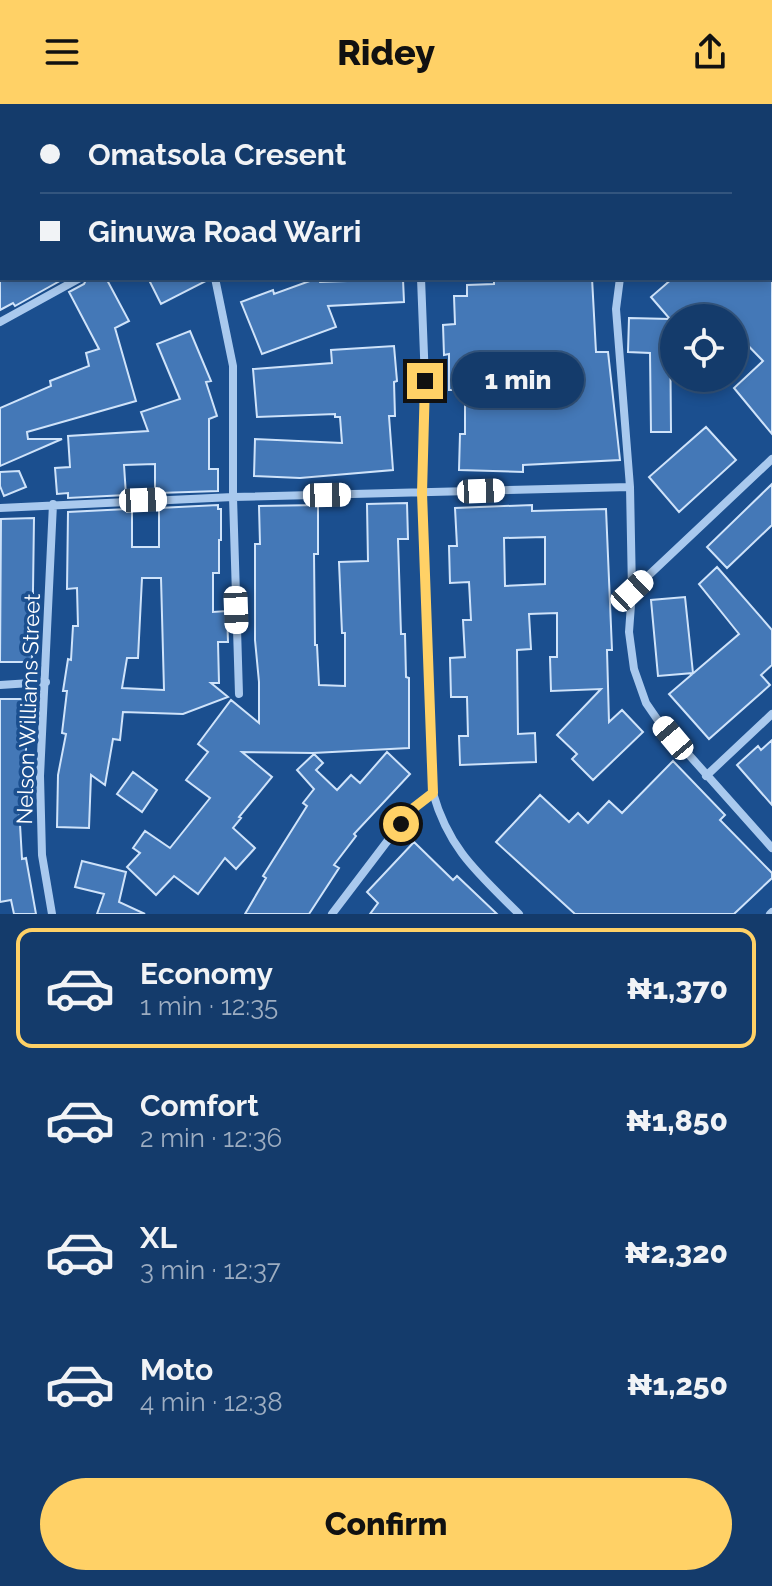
<!DOCTYPE html>
<html lang="en">
<head>
<meta charset="utf-8">
<style>
	body { margin:0; font-family:Raleway,sans-serif; background:#1d4271; color:#f1f3f6; height:100vh; display:flex; flex-direction:column; font-size:30px; white-space:nowrap }
	* { box-sizing:border-box; margin:0 }
	p { font-size:26px; color:#9dadc1 }
	.icon { flex:none; width:44px; height:44px; fill:none; stroke:currentColor; stroke-width:2; stroke-linecap:round; stroke-linejoin:round }
	.map { position:relative; height:810px; overflow:hidden }
	.side { display:flex; flex-direction:column; background:#143b6b; flex:1 }
	.side>* { flex:none }
	.banner { position:absolute; left:0px; top:0px; width:772px; height:176px; box-shadow:0 4px 12px #0003,0 0 0 2px #33557e; display:grid; align-content:center; height:176px; padding:0 40px; background:#143b6b }
	.tools { position:absolute; left:660px; top:200px; display:grid; gap:16px }
	.tools a { display:grid; place-items:center; width:88px; height:88px; border-radius:50%; background:#143b6b; box-shadow:0 4px 12px #0003,0 0 0 2px #33557e; font-size:40px }
	.end { position:absolute; width:36px; height:36px; margin:-18px; border:10px solid #ffd166; background:#111; box-shadow:0 0 0 4px #111 }
	.from { border-radius:50% }
	.bubble { position:absolute; height:56px; border-radius:28px; background:#143b6b; box-shadow:0 4px 12px #0003,0 0 0 2px #33557e; font-size:26px; font-weight:800; line-height:56px; text-align:center }
	.car { position:absolute; width:24px; height:48px; margin:-24px -12px; border-radius:10px; box-shadow:0 0 6px 2px #0007; background:linear-gradient(#fff 24%,#345 0 40%,#fff 0 76%,#345 0 86%,#fff 0) }
	.banner b { display:flex; align-items:center; gap:28px; height:76px; font-size:30px }
	.banner b+b { border-top:2px solid #33557e }
	.banner i { width:20px; height:20px; background:#f1f3f6 }
	ul { padding:14px 0 0; list-style:none }
	li { display:flex; align-items:center; gap:24px; height:120px; margin:0 16px 12px; padding:0 24px; border:4px solid transparent; border-radius:16px }
	li div { flex:1 }
	li b { display:block; font-size:30px }
	li em { font-style:normal; font-weight:800 }
	li.current { border-color:#ffd166 }
	li>.icon { width:72px; height:72px; stroke-width:1.5 }
	.cta { display:flex; gap:16px; margin-top:auto; padding:16px 40px }
	.cta a { flex:1; height:92px; border-radius:48px; background:#ffd166; color:#111; font-size:32px; font-weight:800; line-height:92px; text-align:center }
	header { display:flex; justify-content:space-between; align-items:center; height:104px; padding:0 40px; background:#ffd166; color:#111; font-size:36px; font-weight:800 }
	.map>svg:first-child { display:block }
</style>
</head>
<body>
<header><svg class="icon" aria-label="menu" viewBox="0 0 24 24"><path d="M4 6h16M4 12h16M4 18h16"/></svg>Ridey<svg class="icon" aria-label="share" viewBox="0 0 24 24"><path d="M12 15V3M7 8l5-5 5 5M5 13v7h14v-7"/></svg></header>
<div class="map">
<svg width="772" height="810" viewBox="0 0 772 810">
	<rect width="100%" height="100%" fill="#1b4f8f"/>
	<path fill="#4478b7" stroke="#cfe3fa" stroke-width="2" fill-rule="evenodd" d="M0 174H65L15 202 13 199 0 206Z
		M87 174H106L129 217 115 224 136 297 27 328 28 335H62L0 362V304L51 282 50 277 89 262 86 249 99 245 69 188 84 180Z
		M148 174H208V176L161 200Z
		M318 174 320 178 403 175 404 198 328 202 336 223 262 250 241 198 273 186 274 190Z
		M494 174H515L516 177 592 174 596 248H608L620 356 523 361V368L459 366 460 330H465V286H449V250L444 251 443 221 455 220 454 192H467V181L494 180Z
		M673 174H772V330L734 284 763 257 734 227V214H669L651 193Z
		M629 214 670 215 671 328H651L650 249 628 248Z
		M190 227 211 277 206 278 217 312 209 315V365H218V387L159 389V384H155V360L124 361 126 391 68 394V389L57 390 55 364 70 363 68 332 148 327 141 308 180 295 157 240Z
		M394 242 397 277 394 278 395 312H389L393 366 300 374 254 372 255 335 342 339 340 313H335V310L257 313 253 265 332 259 331 246Z
		M706 323 736 356 679 408 649 373Z
		M19 367 26 383 4 392 0 382V368Z
		M772 380V421L727 464 707 443Z
		M407 399 408 435H398L401 530H405L406 573 409 574V644L313 649 242 648 272 673 239 713 241 714 233 724 255 744 236 765 225 754 198 790 174 772 156 791 127 763 140 749 133 744 145 727 170 744 210 694 186 676 208 648 198 640 231 596 259 619V578L255 536V440H260L259 402 318 401V450H314L315 541H317L319 581 345 582V529H342L339 458 368 457 367 400Z
		M218 401V405H221V436H219V469H213V508L227 507 228 538H218L219 579H211L228 593 183 610 123 608 120 636 113 635 105 681 91 671 89 724 57 723 58 671 66 630 62 629 67 587H63L68 555 71 556 73 522H78L77 484 67 485 68 408 127 405V408H132V443H159V404ZM142 474H161L164 586 122 584 127 554H138Z
		M532 401V407L606 405 612 546H607L609 618 622 606 643 628 593 676 572 655 577 650 557 631 601 585 551 587 550 553H557V509L529 510 531 545 517 546 518 630 535 629 536 658 460 661 459 632H468L467 593H451L450 554 465 553 463 516H471L469 478 450 479 449 442H457L455 404ZM545 433V480L505 482 504 434Z
		M34 414 32 558H0L1 415Z
		M717 463 772 526V561L761 571 770 581 709 635 669 590 739 530 699 480Z
		M685 493 693 569 658 572 651 496Z
		M0 595H26V664H24L26 702 19 703 22 755 26 754 36 810H14L11 796 0 798Z
		M772 636V701L737 661 758 642 761 646Z
		M387 648 410 670 354 730 356 732 334 761 339 764 309 810H245L266 774 263 772 307 702 303 699 314 685 297 666 314 650 323 659 316 666 337 686 351 671 360 679Z
		M673 657 725 711 720 716 772 769V774L734 810H575L496 738 540 691 569 718 578 709 588 719 609 697 622 709Z
		M133 668 157 686 142 708 117 690Z
		M414 738 453 776 457 772 497 810H370L378 799 367 788Z
		M82 757 126 768 119 798 145 810H97L104 790 75 783Z"/>
	<g fill="none" stroke-linecap="round" stroke-linejoin="round">
		<path stroke="#a9c9ee" stroke-width="8" d="M40 0 42 2
			M326 0 328 2
			M50 2 52 0
			M492 2 495 0
			M770 10 772 8
			M0 52 2 50
			M770 82 772 83
			M215 174 233 262V393L239 590
			M421 174 425 277 422 389 433 689C449 746 479 770 519 810
			M620 174 616 205 630 383 632 487 629 528 634 565 646 599 657 615 772 744
			M0 218 80 174
			M0 404 233 393 630 383
			M632 487 772 355
			M0 581 46 578
			M706 672 772 610
			M52 810 42 751 40 672 53 400
			M332 810 411 706 433 689
			M770 810 772 808"/>
	</g>
	<g fill="none" stroke-linecap="round" stroke-linejoin="round">
		<path stroke="#ffd166" stroke-width="10" d="M401 720 411 706 433 689 422 389 425 277"/>
	</g>
	<g text-anchor="middle" stroke-width="7" stroke-linejoin="round" paint-order="stroke">
		<g font-size="22" fill="#fff" stroke="#1b4f8f">
			<text transform="translate(28 605) rotate(-88)" y="8">Nelson Williams Street</text>
		</g>
	</g>
</svg>
<div class="tools">
<a><svg class="icon" aria-label="locate" viewBox="0 0 24 24"><circle cx="12" cy="12" r="6"/><path d="M12 2v4M12 18v4M2 12h4M18 12h4"/></svg></a>
</div>
<i class="end from" style="left:401px;top:720px"></i>
<i class="end" style="left:425px;top:277px"></i>
<div class="bubble" style="left:452px;top:248px;width:132px">1 min</div>
<i class="car" style="left:481px;top:387px;rotate:88deg"></i>
<i class="car" style="left:327px;top:391px;rotate:89deg"></i>
<i class="car" style="left:143px;top:396px;rotate:88deg"></i>
<i class="car" style="left:632px;top:487px;rotate:47deg"></i>
<i class="car" style="left:236px;top:506px;rotate:178deg"></i>
<i class="car" style="left:673px;top:634px;rotate:320deg"></i>
<div class="banner">
<b><i class="from"></i>Omatsola Cresent</b>
<b><i></i>Ginuwa Road Warri</b>
</div>
</div>
<section class="side">
<ul>
<li class="current"><svg class="icon" aria-label="car" viewBox="0 0 24 24"><path d="M5 17H2v-5l4-1 3-4h7l3 4 3 1v5h-3M9 17h6M6 11h13"/><circle cx="7" cy="17" r="2"/><circle cx="17" cy="17" r="2"/></svg><div><b>Economy</b><p>1 min · 12:35</p></div><em>₦1,370</em></li>
<li><svg class="icon" aria-label="car" viewBox="0 0 24 24"><path d="M5 17H2v-5l4-1 3-4h7l3 4 3 1v5h-3M9 17h6M6 11h13"/><circle cx="7" cy="17" r="2"/><circle cx="17" cy="17" r="2"/></svg><div><b>Comfort</b><p>2 min · 12:36</p></div><em>₦1,850</em></li>
<li><svg class="icon" aria-label="car" viewBox="0 0 24 24"><path d="M5 17H2v-5l4-1 3-4h7l3 4 3 1v5h-3M9 17h6M6 11h13"/><circle cx="7" cy="17" r="2"/><circle cx="17" cy="17" r="2"/></svg><div><b>XL</b><p>3 min · 12:37</p></div><em>₦2,320</em></li>
<li><svg class="icon" aria-label="car" viewBox="0 0 24 24"><path d="M5 17H2v-5l4-1 3-4h7l3 4 3 1v5h-3M9 17h6M6 11h13"/><circle cx="7" cy="17" r="2"/><circle cx="17" cy="17" r="2"/></svg><div><b>Moto</b><p>4 min · 12:38</p></div><em>₦1,250</em></li>
</ul>
<div class="cta"><a>Confirm</a></div>
</section>
</body>
</html>
